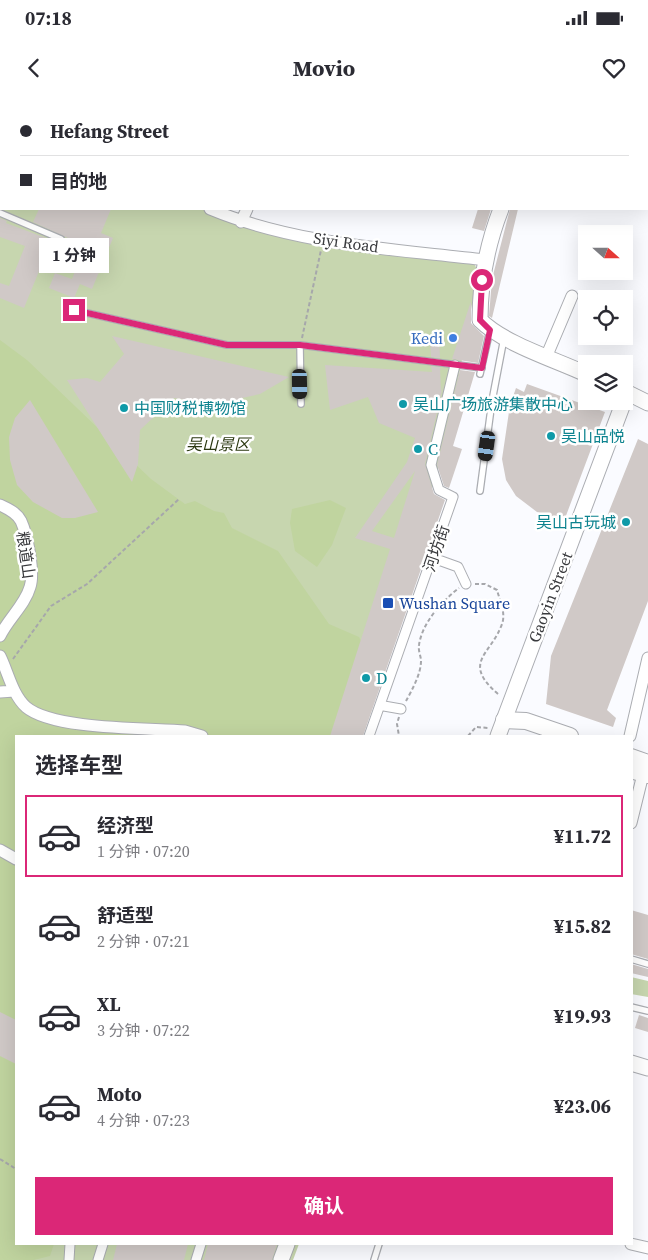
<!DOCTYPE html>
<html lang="zh">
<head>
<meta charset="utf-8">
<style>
	body { margin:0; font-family:"Source Serif 4","Noto Sans SC",serif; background:#f7f7f7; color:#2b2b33; height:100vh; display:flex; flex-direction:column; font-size:19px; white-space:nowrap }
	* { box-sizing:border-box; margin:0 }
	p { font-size:16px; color:#7c7c81 }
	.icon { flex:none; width:28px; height:28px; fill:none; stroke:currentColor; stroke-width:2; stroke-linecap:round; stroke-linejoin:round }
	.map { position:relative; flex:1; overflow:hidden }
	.details { position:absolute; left:15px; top:635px; width:618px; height:510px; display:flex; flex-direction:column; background:#fff; border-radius:0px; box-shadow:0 5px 20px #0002 }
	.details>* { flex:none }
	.top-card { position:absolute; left:0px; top:0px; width:649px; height:110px; box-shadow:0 5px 20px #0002; display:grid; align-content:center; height:110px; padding:0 20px; background:#fff }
	.needle { width:32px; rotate:111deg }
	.tools { position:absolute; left:578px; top:125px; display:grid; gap:10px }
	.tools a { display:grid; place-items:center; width:55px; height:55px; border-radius:0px; background:#fff; box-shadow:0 5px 20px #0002; font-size:25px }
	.end { position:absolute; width:22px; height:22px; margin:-11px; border:6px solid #db2777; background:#fff; box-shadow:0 0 0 2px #fff }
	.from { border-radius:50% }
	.bubble { position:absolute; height:35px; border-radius:0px; background:#fff; box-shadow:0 5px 20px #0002; font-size:16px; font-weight:700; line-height:35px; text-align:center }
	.car { position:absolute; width:15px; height:30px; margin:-15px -8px; border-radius:6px; box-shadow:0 0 4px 1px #0007; background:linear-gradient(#222 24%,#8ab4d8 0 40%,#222 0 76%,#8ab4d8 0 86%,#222 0) }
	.top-card b { display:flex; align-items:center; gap:18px; height:48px; font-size:19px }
	.top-card b+b { border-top:1px solid #e1e1e2 }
	.top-card i { width:12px; height:12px; background:#2b2b33 }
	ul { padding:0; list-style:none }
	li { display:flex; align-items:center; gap:15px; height:82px; margin:0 10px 8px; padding:0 10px; border:2px solid transparent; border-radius:0px }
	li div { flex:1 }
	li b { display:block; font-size:19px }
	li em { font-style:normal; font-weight:700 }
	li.selected { border-color:#db2777 }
	li>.icon { width:45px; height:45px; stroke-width:1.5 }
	h2 { padding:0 20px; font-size:22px; line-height:60px }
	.button { display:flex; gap:10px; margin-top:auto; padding:10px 20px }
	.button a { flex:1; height:58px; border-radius:0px; background:#db2777; color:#fff; font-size:20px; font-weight:700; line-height:58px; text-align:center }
	.status { display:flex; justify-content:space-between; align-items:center; height:35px; padding:0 25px; background:#fff; direction:ltr }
	.status svg { height:14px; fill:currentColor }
	header { display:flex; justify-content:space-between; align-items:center; height:65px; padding:0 20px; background:#fff; font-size:22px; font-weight:700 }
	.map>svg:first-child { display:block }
</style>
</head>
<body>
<div class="status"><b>07:18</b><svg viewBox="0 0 49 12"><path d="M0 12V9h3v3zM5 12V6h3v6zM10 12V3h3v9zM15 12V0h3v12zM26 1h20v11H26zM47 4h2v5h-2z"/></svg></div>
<header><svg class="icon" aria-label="back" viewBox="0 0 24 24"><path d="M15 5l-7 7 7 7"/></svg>Movio<svg class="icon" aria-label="heart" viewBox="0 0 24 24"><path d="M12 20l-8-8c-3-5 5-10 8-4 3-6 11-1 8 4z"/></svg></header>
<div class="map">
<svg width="648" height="1160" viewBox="0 0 648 1160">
	<rect width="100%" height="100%" fill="#fafbff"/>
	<path fill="#c7d6af" d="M0 18 1 109H212L285 136 470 156 478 171 449 331 359 636H16V1144H299L293 1160H0Z
		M631 877 648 881V897L631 894Z"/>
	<path fill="#c0d49f" d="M0 240 27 260 151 379 185 404 195 401 214 411 224 413 232 428 278 451 329 524 359 537 367 554 341 636H16V1144H54L50 1156 34 1160H0Z
		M330 400 346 408 332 445 317 467 295 451 290 423 292 409Z"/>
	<path fill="#d0c9c7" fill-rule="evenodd" d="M39 109H111L101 133 113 138 92 189 80 184 74 198 49 188 55 173 72 179 85 146 33 122Z
		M478 109H491L484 131 472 128Z
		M510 109H518L492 218 489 216 492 179Z
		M0 118 7 121 6 123 62 144 56 158 46 154 24 208 0 198V183L9 186 25 146 0 137Z
		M471 201V223L484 236 478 263 452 259Z
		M112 236 289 277 260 294 242 298 240 310 174 298 140 330 138 364 132 382 67 280 87 278 100 282 124 254Z
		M430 237H439L440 258 431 257Z
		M325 265 432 272 431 266 440 267 441 292 444 282 425 364 434 394 445 400 363 636H330L390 449 355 438 407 362 415 338 379 323 368 297 330 310ZM415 371 394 438 372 431Z
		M460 270 475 272 453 346 462 349 449 388 444 386 437 365Z
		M527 284 605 312 564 421 537 412 516 396 506 380 502 359 510 305 516 288 524 292Z
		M30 300 98 412 75 418H62L33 402 17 385 10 360 9 337 15 318Z
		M638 339 648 344V501L607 610 616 618 613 627 546 604 551 556Z
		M631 810 648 815V859L631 854Z
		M631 864 648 869V877L631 873Z
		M0 912 16 920V964L0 956Z
		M639 915 648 918V932L635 928Z
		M117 1144H188L184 1160H113Z
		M208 1144H277L272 1160H204Z"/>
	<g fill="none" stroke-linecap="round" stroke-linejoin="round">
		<defs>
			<path id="service" d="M0 113 61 139
				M74 210 227 245H300L482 268
				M300 245 301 304
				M480 274 490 230
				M480 391 492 301 504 238
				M631 859 648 864
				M631 907 648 911
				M374 1160 379 1144"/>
			<path id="pedestrian" d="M433 458 458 467 466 484
				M384 606 401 609
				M369 636 453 397 439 390 431 365 455 265
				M69 1160 70 1144
				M98 1160 103 1144
				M196 1160 201 1144"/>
			<path id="minor" d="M291 1 292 0
				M0 16H1
				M210 109C297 145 393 149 485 160
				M241 122 247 109
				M547 255 572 196
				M0 405C9 409 17 413 21 421 27 434 35 473 30 487 25 505 8 519 0 536
				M0 556C8 572 12 594 26 607 53 630 148 628 185 631L202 636
				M0 592 14 591
				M630 636 648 558
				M631 723 643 674
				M0 750 16 759
				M631 1144 648 1148"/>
			<path id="tertiary" d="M541 1V0
				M501 109C487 145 480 182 480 220 504 244 554 259 586 274
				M624 291 648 303
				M498 636 624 301
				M631 963 648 968
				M281 1160 287 1144"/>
			<path id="secondary" d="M504 620 526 621 570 636
				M631 657 648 663
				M631 670 648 675"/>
		</defs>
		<use href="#service" stroke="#abadb2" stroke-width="8"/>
		<use href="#pedestrian" stroke="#abadb2" stroke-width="11"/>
		<use href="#minor" stroke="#abadb2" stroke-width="13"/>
		<use href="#tertiary" stroke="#abadb2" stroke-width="17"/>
		<use href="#secondary" stroke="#abadb2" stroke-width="18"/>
		<path stroke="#a6a7ab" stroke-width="2" stroke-dasharray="4 2.5" stroke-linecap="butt" d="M302 238 321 150
			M475 484H485L497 490C500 501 506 513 502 524 491 555 461 562 498 594
			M13 559 51 506 87 484 179 399
			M406 601C412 590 421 574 421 561 421 556 418 551 419 545 422 523 442 501 459 488
			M399 617 397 624 399 636
			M468 636 476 627 488 628
			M0 1059 16 1069"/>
		<use href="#service" stroke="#fff" stroke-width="5.5"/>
		<use href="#pedestrian" stroke="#fff" stroke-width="9"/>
		<use href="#minor" stroke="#fff" stroke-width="11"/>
		<use href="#tertiary" stroke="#fff" stroke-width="15"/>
		<use href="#secondary" stroke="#fff" stroke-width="16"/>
	</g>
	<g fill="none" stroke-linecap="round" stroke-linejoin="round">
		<path stroke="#db2777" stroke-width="6" d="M74 210 227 245H300L482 268 490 230 480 220 482 180"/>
	</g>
	<circle fill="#3f7fe0" stroke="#fff" stroke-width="2" cx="453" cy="238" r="5"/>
	<g fill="#0f9aa8" stroke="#fff" stroke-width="2">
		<circle cx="403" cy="304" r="5"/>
		<circle cx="124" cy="308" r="5"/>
		<circle cx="551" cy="336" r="5"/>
		<circle cx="418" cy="349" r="5"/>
		<circle cx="626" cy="422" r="5"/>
		<circle cx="366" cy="578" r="5"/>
	</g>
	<rect fill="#1a4fb4" stroke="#fff" stroke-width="2" x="382" y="497" width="12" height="12" rx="2.5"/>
	<g text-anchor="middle" stroke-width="5" stroke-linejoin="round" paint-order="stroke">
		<g font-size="16" fill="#393a3d" stroke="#fff">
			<text transform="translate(346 142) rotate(8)" y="6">Siyi Road</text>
			<text transform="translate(436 448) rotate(-71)" y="6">河坊街</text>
			<text transform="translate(26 455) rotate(82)" y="6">粮道山</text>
			<text transform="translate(550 497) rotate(-69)" y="6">Gaoyin Street</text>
		</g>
		<g font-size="16" fill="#366cbe" stroke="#fff" text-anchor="end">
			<text x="443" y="244">Kedi</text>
		</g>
		<g font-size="16" fill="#0d838f" stroke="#fff" text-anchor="start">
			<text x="413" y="310">吴山广场旅游集散中心</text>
			<text x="134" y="314">中国财税博物馆</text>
			<text x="561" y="342">吴山品悦</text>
			<text x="428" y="355">C</text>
			<text x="616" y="428" text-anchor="end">吴山古玩城</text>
			<text x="376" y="584">D</text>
		</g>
		<g font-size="16" font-style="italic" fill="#2b3811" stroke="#fff">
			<text x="218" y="350">吴山景区</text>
		</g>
		<g font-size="16" fill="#164399" stroke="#fff" text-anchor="start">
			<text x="399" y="509">Wushan Square</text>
		</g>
	</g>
</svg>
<div class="tools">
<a><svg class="needle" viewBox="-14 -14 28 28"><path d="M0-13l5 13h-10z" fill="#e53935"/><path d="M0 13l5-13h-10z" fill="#7c7c81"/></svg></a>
<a><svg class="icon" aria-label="locate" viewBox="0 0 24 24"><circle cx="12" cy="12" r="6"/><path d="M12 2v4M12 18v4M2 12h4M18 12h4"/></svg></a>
<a><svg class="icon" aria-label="layers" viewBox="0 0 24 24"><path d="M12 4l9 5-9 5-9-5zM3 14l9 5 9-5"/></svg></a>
</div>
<i class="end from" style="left:482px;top:180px"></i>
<i class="end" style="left:74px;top:210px"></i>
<div class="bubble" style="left:39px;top:138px;width:70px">1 分钟</div>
<i class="car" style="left:300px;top:284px;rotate:179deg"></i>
<i class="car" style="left:487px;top:346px;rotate:188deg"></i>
<div class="top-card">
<b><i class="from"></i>Hefang Street</b>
<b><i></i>目的地</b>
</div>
<section class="details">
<h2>选择车型</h2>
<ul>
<li class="selected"><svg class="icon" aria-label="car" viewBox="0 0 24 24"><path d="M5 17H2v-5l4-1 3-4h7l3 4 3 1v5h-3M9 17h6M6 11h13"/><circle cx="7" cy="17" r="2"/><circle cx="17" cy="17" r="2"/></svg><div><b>经济型</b><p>1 分钟 · 07:20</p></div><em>¥11.72</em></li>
<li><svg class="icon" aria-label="car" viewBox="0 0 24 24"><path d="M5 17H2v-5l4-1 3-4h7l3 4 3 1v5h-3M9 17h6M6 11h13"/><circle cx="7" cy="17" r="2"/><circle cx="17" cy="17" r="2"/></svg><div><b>舒适型</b><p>2 分钟 · 07:21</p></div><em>¥15.82</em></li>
<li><svg class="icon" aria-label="car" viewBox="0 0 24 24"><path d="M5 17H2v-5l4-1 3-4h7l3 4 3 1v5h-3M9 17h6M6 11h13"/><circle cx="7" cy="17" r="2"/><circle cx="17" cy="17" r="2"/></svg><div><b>XL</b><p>3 分钟 · 07:22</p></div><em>¥19.93</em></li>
<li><svg class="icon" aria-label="car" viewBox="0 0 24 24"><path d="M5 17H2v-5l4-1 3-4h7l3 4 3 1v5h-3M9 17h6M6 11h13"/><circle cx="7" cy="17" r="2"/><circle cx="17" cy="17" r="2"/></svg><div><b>Moto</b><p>4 分钟 · 07:23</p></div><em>¥23.06</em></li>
</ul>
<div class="button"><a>确认</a></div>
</section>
</div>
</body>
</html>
